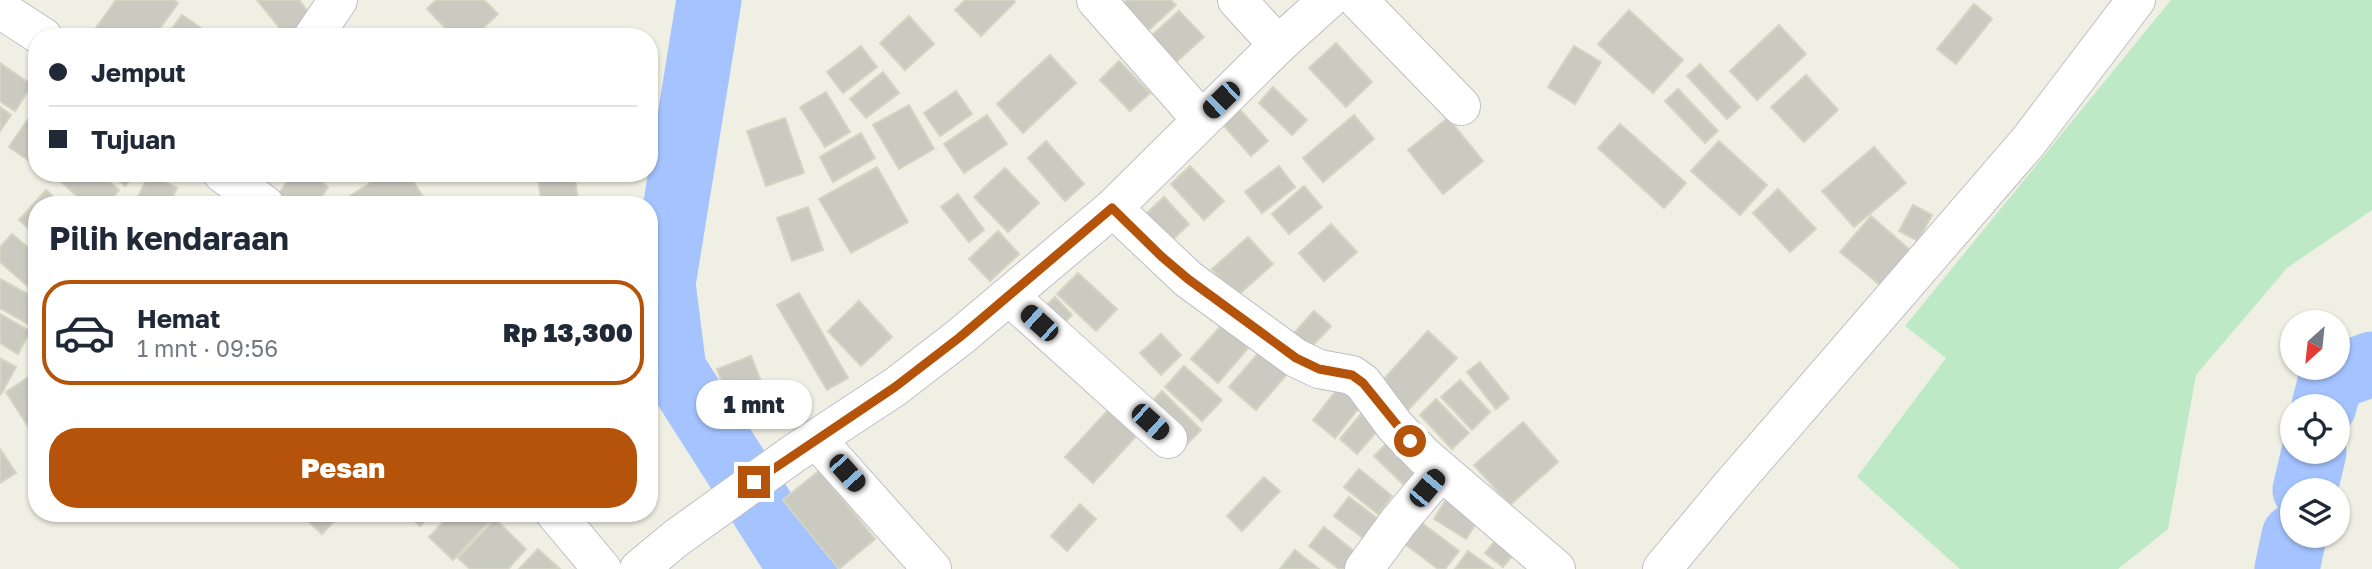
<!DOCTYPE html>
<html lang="id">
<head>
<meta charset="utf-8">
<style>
	body { margin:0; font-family:"Golos Text",sans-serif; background:#f2f2f3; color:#1f2937; height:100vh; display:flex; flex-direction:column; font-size:26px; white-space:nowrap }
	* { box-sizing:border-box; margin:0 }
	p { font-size:23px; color:#747a83 }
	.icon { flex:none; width:38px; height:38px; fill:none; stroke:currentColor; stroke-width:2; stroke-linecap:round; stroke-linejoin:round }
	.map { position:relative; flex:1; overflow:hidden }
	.details { position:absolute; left:28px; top:196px; width:630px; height:326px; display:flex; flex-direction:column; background:#fff; border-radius:28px; box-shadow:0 2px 5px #0004 }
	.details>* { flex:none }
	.guide { position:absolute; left:28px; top:28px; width:630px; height:154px; border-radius:28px; box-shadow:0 2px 5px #0004; display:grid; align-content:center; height:154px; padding:0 21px; background:#fff }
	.needle { width:46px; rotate:207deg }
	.buttons { position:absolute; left:2280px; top:310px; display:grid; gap:14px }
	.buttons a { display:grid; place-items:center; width:70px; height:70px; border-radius:50%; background:#fff; box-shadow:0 2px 5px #0004; font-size:35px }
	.end { position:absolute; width:32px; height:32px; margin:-16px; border:9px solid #b45309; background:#fff; box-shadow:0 0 0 4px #fff }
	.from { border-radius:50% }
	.bubble { position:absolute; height:49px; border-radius:24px; background:#fff; box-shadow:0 2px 5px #0004; font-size:23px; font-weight:800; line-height:49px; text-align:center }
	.car { position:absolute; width:21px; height:42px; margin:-21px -10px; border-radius:9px; box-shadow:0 0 5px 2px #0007; background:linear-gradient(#222 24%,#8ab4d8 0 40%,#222 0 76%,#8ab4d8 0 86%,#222 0) }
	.guide b { display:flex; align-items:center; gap:24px; height:66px; font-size:26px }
	.guide b+b { border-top:2px solid #e0e1e3 }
	.guide i { width:18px; height:18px; background:#1f2937 }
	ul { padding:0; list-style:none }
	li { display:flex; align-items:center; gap:21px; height:105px; margin:0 14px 10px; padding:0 7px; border:4px solid #e0e1e3; border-radius:28px }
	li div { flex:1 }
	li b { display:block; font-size:26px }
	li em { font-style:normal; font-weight:800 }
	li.active { border-color:#b45309 }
	li>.icon { width:63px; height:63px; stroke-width:1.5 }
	h2 { padding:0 21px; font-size:32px; line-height:84px }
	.button { display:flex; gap:14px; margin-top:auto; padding:14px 21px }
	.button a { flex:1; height:80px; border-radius:28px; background:#b45309; color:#fff; font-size:28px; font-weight:800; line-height:80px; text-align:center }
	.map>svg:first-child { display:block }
</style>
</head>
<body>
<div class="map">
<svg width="2372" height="569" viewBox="0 0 2372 569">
	<rect width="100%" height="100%" fill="#efefe3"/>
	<path fill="#bee9c7" d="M2171 0H2372V210L2287 268 2196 375 2168 529 2118 569H1960L1857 477 1946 358 1905 326Z"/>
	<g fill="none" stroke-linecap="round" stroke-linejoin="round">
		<path stroke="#a4c3ff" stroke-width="65" d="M709 0 663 284 674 370 794 558 805 569
			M2324 406 2331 379 2372 364
			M2305 490 2314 452
			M2287 569 2294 536"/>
	</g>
	<path fill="#cacac0" stroke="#d5d3c1" stroke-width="2" d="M116 0H174L178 3 154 37H109L96 28Z
		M257 0H299L317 23 300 37H287Z
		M436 0H484L498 14 474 37H454L427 9Z
		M965 0H1012L1015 2 981 36 955 10Z
		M1127 0H1171L1176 5 1138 40 1112 13Z
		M1974 4 1992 19 1956 64 1937 49Z
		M1629 10 1683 60 1653 93 1598 44Z
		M1179 11 1204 37 1167 70 1142 44Z
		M182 15 211 35 209 37H166Z
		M909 16 934 44 905 70 880 43Z
		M1779 25 1806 54 1757 100 1730 71Z
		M1336 43 1372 82 1346 107 1309 68Z
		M861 46 877 67 843 93 827 72Z
		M1574 46 1601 62 1575 104 1548 87Z
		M1050 55 1076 83 1023 133 997 104Z
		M1119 61 1150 93 1130 111 1100 80Z
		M0 63 32 85 15 111 0 101Z
		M1700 64 1740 107 1727 119 1687 76Z
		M883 72 899 93 866 118 850 99Z
		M1806 75 1838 110 1804 142 1771 107Z
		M1273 87 1307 120 1292 135 1259 103Z
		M1678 89 1718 131 1705 143 1665 101Z
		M956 91 972 114 940 136 924 113Z
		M826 92 850 132 825 147 800 107Z
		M1234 103 1268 141 1251 156 1217 118Z
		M909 105 934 149 899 169 873 125Z
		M0 107 11 115 0 131Z
		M33 112 37 115V166L9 147Z
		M987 115 1007 144 964 173 944 144Z
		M1354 115 1374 139 1323 182 1303 158Z
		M785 118 804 173 766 186 747 131Z
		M1448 118 1483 161 1443 194 1408 150Z
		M1620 124 1686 183 1664 208 1598 148Z
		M861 133 875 158 833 182 820 157Z
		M1046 141 1084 184 1065 201 1028 158Z
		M1719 141 1767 185 1740 215 1691 171Z
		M1874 147 1906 183 1854 227 1822 191Z
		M1190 166 1224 201 1204 220 1171 184Z
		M1279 166 1295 187 1262 213 1245 192Z
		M877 167 908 222 851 253 819 199Z
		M1005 168 1039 203 1008 232 974 197Z
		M67 173H100L119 190 107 205H87L60 181Z
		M111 173H136L125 186Z
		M293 173H309L328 187 316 205H287L276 198Z
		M386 173H408L428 205H345L342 201Z
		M574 173 579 205H542L538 178Z
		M149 174 177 188 168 205H134Z
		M1304 186 1322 207 1289 234 1272 214Z
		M1778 189 1816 229 1790 252 1753 213Z
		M46 190 63 205H37V236L19 220Z
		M958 194 984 230 969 242 941 207Z
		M1164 197 1189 224 1162 250 1136 223Z
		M1913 205 1932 215 1918 241 1899 231Z
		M808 207 823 250 792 261 777 218Z
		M1871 216 1910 250 1880 285 1840 252Z
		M1331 224 1357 252 1324 281 1299 253Z
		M998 231 1019 254 990 281 969 259Z
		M12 234 37 255V283L31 289 0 262V247Z
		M1248 237 1273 264 1237 296 1212 269Z
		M1078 273 1117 309 1096 331 1057 294Z
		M0 279 37 299 35 328 0 308Z
		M799 293 848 378 827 390 777 305Z
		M1055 297 1072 315 1060 327 1042 309Z
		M859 301 892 337 861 366 828 331Z
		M1314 311 1331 326 1302 357 1286 342Z
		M0 314 30 331 18 354 0 343Z
		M1229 317 1255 340 1218 383 1191 359Z
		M1428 331 1457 358 1408 410 1380 383Z
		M1161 334 1181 355 1161 375 1140 353Z
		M1261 350 1288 373 1256 410 1229 387Z
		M751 356 760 379 726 393 717 369Z
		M1 359 16 367 1 394H0Z
		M1480 362 1509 398 1496 409 1467 372Z
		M1184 366 1222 400 1202 421 1165 387Z
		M29 377 37 389V440L6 392Z
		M1460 380 1490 412 1472 430 1441 397Z
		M1343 382 1365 400 1335 438 1313 420Z
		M1162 391 1201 430 1185 446 1147 407Z
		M1436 399 1469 433 1452 449 1420 415Z
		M1368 406 1386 421 1357 454 1340 439Z
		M1110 408 1138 434 1093 483 1065 457Z
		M1523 422 1558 462 1510 505 1474 465Z
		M1392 438 1424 470 1406 487 1374 456Z
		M0 449 16 473 0 483Z
		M1359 469 1392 496 1378 514 1344 487Z
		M819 471 875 539 839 569 783 500Z
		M1264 477 1280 491 1242 531 1227 516Z
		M1450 493 1483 513 1466 539 1434 519Z
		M1349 497 1386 525 1371 544 1334 516Z
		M1080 504 1096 519 1067 551 1051 536Z
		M299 513H342L322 534Z
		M406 513H432L420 526Z
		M452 513H497L453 560 429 537Z
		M495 519 526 549 508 569H470L458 558Z
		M1418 520 1459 551 1445 569H1438L1401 541Z
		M1324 527 1360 556 1350 569H1339L1309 546Z
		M1501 534 1518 549 1503 567 1485 553Z
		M538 549 560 569H519Z
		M1295 550 1319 569H1280Z
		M1468 551 1493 569H1455Z"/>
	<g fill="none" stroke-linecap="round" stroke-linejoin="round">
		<defs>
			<path id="minor" d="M1096 0 1201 119
				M1237 0 1278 45
				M1358 0 1461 106
				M0 9 43 37
				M313 37 338 0
				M222 173 265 205
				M1113 208 1188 279 1296 358 1319 369 1352 375 1363 383 1395 426 1424 456 1556 569
				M1009 296 1168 439
				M816 439 932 569
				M555 513 602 569
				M1364 569 1399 521 1441 471
				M1662 569 1731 486 2028 142 2136 0"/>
			<path id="tertiary" d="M639 569 675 539 793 454 895 387 960 337 1113 208 1278 45 1328 0"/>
		</defs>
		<use href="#minor" stroke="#bdbfc6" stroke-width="40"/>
		<use href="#tertiary" stroke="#bdbfc6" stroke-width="40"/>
		<use href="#minor" stroke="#fff" stroke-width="38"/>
		<use href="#tertiary" stroke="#fff" stroke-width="38"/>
	</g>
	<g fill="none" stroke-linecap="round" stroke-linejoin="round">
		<path stroke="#b45309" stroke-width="9" d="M754 482 895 387 960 337 1112 208 1161 256 1188 279 1296 358 1319 369 1352 375 1363 383 1410 441"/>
	</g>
</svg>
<div class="buttons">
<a><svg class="needle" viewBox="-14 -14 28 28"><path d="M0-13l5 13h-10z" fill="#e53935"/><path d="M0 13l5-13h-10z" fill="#747a83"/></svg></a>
<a><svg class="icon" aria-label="locate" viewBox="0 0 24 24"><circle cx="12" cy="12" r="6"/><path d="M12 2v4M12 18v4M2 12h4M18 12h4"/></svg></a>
<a><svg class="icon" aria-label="layers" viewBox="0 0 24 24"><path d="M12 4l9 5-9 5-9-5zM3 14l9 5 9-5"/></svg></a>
</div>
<i class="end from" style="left:1410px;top:441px"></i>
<i class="end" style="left:754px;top:482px"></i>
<div class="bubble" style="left:696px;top:380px;width:116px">1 mnt</div>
<i class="car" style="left:1221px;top:100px;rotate:226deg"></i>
<i class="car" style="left:1039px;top:323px;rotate:312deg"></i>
<i class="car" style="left:1150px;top:422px;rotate:132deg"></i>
<i class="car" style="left:847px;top:473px;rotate:138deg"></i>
<i class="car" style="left:1427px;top:488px;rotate:40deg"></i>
<div class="guide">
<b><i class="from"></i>Jemput</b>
<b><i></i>Tujuan</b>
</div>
<section class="details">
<h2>Pilih kendaraan</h2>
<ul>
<li class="active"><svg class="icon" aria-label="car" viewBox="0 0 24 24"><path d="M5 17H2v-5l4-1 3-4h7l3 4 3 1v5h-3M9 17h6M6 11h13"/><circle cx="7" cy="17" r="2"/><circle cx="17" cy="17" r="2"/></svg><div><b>Hemat</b><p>1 mnt · 09:56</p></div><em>Rp 13,300</em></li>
</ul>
<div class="button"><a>Pesan</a></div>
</section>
</div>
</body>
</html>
